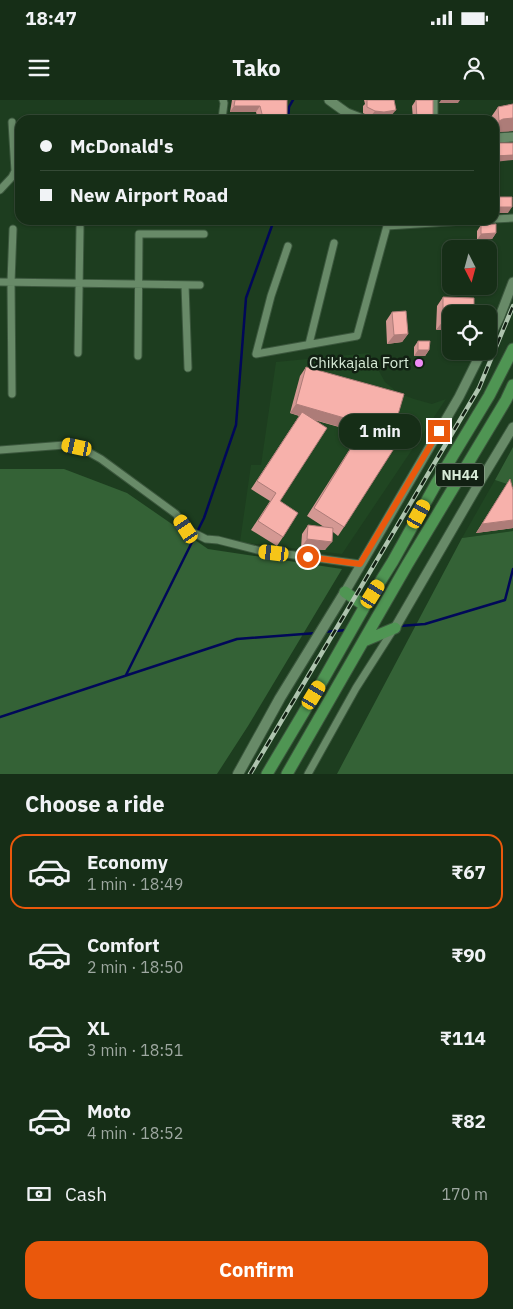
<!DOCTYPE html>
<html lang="en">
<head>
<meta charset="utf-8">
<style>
	body { margin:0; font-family:"IBM Plex Sans",sans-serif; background:#233a24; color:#f1f3f6; height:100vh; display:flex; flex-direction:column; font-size:19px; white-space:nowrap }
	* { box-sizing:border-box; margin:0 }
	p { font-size:16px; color:#9ea8a1 }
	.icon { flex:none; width:28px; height:28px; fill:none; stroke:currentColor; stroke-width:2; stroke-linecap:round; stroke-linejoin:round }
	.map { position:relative; height:674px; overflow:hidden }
	.sheet { display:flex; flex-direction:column; background:#162e17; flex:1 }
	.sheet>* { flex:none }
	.guide { position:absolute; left:15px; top:15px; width:484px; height:110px; border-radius:15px; box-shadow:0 1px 4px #0004,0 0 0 1px #354a36; display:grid; align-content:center; height:110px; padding:0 25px; background:#162e17 }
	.needle { width:32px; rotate:174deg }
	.controls { position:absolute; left:442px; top:140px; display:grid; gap:10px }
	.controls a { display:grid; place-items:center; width:55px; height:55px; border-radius:10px; background:#162e17; box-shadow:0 1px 4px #0004,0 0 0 1px #354a36; font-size:25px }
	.end { position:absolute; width:22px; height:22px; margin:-11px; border:6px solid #ea580c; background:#fff; box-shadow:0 0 0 2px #fff }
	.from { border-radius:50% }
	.bubble { position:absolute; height:35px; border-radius:15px; background:#162e17; box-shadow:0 1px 4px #0004,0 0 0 1px #354a36; font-size:16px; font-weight:700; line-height:35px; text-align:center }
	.car { position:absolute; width:15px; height:30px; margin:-15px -8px; border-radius:6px; box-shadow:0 0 4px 1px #0007; background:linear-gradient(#f5c518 24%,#345 0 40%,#f5c518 0 76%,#345 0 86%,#f5c518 0) }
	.guide b { display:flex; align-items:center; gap:18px; height:48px; font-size:19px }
	.guide b+b { border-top:1px solid #354a36 }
	.guide i { width:12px; height:12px; background:#f1f3f6 }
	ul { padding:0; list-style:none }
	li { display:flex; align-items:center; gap:15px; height:75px; margin:0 10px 8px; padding:0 15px; border:2px solid transparent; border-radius:15px }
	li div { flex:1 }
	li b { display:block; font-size:19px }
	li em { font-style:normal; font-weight:700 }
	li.on { border-color:#ea580c }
	li>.icon { width:45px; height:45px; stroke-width:1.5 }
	h2 { padding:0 25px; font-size:22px; line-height:60px }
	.pay { display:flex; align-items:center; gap:12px; height:55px; padding:0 25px; font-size:19px }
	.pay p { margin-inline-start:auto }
	.action { display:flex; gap:10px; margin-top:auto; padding:10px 25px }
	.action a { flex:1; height:58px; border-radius:15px; background:#ea580c; color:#fff; font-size:20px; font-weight:700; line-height:58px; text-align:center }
	.status { display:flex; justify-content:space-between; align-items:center; height:35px; padding:0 25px; background:#162e17; direction:ltr }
	.status svg { height:14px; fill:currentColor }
	header { display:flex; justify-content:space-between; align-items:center; height:65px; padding:0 25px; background:#162e17; font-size:22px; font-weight:700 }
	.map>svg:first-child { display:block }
</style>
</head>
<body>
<div class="status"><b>18:47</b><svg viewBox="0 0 49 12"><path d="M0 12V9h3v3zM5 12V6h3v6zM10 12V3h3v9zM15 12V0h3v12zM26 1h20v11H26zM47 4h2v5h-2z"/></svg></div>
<header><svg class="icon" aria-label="menu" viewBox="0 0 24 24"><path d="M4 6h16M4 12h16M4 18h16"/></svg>Tako<svg class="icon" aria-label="person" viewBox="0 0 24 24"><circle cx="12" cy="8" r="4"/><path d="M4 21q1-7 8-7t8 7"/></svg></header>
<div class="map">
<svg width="513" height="674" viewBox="0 0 513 674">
	<rect width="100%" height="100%" fill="#1d3d1f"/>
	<path fill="#204622" d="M369 253 385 282 398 293 414 299 432 304 446 299 342 454 240 442 251 365H261L276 262Z
		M495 380 513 386V431L462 438Z"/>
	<path fill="#346236" d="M513 347V386L495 380Z
		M64 369 127 393 208 449 342 469 248 626 217 674H0V369Z
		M513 431V674H337L462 438Z"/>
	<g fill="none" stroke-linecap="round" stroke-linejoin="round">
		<path stroke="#010859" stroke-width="2.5" d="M288 20 289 7 293 0
			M400 526 425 524 505 500 513 469
			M323 532 347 530
			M126 575 204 418 236 325 246 198 274 120
			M0 617 237 539 317 533"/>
		<defs>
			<path id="minor" d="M212 20 222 19 224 3 223 0
				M434 20V0
				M0 90 12 77 15 71 12 22
				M494 119 513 118
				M288 146 271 196 256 254 357 236 387 126 479 120
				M0 182 200 185
				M185 185 188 268
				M309 244 334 143
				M78 253 80 127
				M138 256 139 134H204
				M12 294 11 182 13 129
				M0 350 65 345 85 350 101 359 176 414 186 429 206 439 218 440 257 450 360 464
				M308 674 356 588 393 530"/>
			<path id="tertiary" d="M329 0 347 13 365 20
				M494 38 513 37
				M489 239 500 216 513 182
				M345 492 459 297 482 251
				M395 528 478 385 513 327"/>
			<path id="secondary" d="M238 674 280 598 345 492"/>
			<path id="trunk" d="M345 492 365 506
				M364 541 395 528
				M267 674 323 580 365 506 393 461 437 382 489 296 513 249
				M287 674 407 465 506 300 513 285"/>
		</defs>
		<use href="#minor" stroke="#3b573d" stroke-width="9"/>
		<use href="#tertiary" stroke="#3b573d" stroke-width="11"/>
		<use href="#secondary" stroke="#3b573d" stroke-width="12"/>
		<use href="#trunk" stroke="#3b573d" stroke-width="13"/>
		<use href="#minor" stroke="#688a68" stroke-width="7"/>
		<use href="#tertiary" stroke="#688a68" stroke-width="9"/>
		<use href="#secondary" stroke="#688a68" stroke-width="10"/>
		<use href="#trunk" stroke="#4f9553" stroke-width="11"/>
		<defs>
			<path id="rail" d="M250 674 479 288 513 206"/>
		</defs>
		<use href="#rail" stroke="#aec4ae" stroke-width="4.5"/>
		<use href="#rail" stroke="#122013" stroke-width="2.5" stroke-dasharray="8" stroke-linecap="butt"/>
	</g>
	<path fill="#d49893" d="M232 0H287V16L285 20H258L256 12H230Z
		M364 0H394L391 16 380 18 370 17 363 13V6L365 4Z
		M416 0 433 20H413L412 6Z
		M513 4V31L494 32V20H489L498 7Z
		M481 125 496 133 492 139 477 140V131Z
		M443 197 474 198 436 230 437 206Z
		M392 212 408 234 402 242 387 244 386 221Z
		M418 241 429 250 425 256H414V247Z
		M306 267 393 332 387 340 383 339 344 427 338 436 333 432 325 450 301 448 302 434 308 425 324 427 307 416 360 333 314 320 280 401 283 437 277 446 251 430 270 401 251 389 299 316 290 313 300 276Z
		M510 379 513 390V428L476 433Z"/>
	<path fill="#ad7c78" d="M441 0H460L458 3H439Z
		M234 6H260L256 12H230Z
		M396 10 391 16 380 18 370 17 375 11Z
		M287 16 285 20H261L263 18Z
		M513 18V31L494 32V28L499 21 503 19Z
		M513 55V60L494 62V57L495 56Z
		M494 107H512L508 113H494Z
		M496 133 492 139 477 140 481 134Z
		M443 221H451V230H436Z
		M408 234 402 242 387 244 394 235Z
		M418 250H429L425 256H414Z
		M296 304 393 332 387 340 290 313Z
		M513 420V428L476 433 482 424Z
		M307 439 332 442 325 450 301 448Z"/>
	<path fill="#f7b1ab" stroke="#ad7c78" d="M235 0H287V16L263 18 260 6H234Z
		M367 0H394L396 10 384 12 375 11 367 7Z
		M416 0H433V20H417Z
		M513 4V18L503 19 499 21 498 7Z
		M494 43H513V55L495 56Z
		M495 97H512V107H494Z
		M496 124V133L481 134V125Z
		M443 197 474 198V214H451V221H443Z
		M406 211 408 234 394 235 392 212Z
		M418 241H430L429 250H418Z
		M306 267 404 294 393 332 296 304Z
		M302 312 327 328 280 401 298 413 283 437 258 421 276 393 257 381Z
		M364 327 395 347 344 427 314 408Z
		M510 379 513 390V420L482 424Z
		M308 425 333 428 332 442 307 439Z"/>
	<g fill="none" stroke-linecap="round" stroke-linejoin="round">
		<path stroke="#ea580c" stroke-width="6" d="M308 457 360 464 439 331"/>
	</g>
	<circle fill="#f08bf6" stroke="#122013" stroke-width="2" cx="419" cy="263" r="5"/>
	<g text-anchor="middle" stroke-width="5" stroke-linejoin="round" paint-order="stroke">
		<rect fill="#122013" stroke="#9cad9c" stroke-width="1" x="436" y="363.5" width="48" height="23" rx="4"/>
		<g font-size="14" font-weight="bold" fill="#d7ead7">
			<text x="460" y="380">NH44</text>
		</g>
		<g font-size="15" fill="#d7ead7" stroke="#122013" text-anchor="end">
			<text x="409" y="268">Chikkajala Fort</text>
		</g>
	</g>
</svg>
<div class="controls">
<a><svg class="needle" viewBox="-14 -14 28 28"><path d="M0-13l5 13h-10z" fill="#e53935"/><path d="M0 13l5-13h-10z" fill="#9ea8a1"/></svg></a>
<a><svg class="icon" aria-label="locate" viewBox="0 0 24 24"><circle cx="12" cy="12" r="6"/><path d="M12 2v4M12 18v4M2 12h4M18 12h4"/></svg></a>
</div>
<i class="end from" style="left:308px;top:457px"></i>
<i class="end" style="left:439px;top:331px"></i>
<div class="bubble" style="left:339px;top:314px;width:82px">1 min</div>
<i class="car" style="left:77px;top:347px;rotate:282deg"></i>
<i class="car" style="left:419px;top:414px;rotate:29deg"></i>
<i class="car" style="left:186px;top:429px;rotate:327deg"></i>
<i class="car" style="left:274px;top:453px;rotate:277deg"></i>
<i class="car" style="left:373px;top:494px;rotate:32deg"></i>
<i class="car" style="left:314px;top:595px;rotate:31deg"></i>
<div class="guide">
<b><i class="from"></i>McDonald's</b>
<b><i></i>New Airport Road</b>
</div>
</div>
<section class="sheet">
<h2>Choose a ride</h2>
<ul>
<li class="on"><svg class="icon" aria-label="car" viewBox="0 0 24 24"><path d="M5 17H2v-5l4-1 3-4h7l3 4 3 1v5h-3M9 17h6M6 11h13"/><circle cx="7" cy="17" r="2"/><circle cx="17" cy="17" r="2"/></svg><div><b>Economy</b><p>1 min · 18:49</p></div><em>₹67</em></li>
<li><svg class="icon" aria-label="car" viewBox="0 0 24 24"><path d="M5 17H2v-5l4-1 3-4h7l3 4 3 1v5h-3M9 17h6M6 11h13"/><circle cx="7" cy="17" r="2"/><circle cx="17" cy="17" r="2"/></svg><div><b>Comfort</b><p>2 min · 18:50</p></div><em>₹90</em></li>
<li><svg class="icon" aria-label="car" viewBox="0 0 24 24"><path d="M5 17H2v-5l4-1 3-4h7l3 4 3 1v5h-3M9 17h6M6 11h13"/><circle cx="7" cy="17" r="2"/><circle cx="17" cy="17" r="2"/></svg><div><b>XL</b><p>3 min · 18:51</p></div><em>₹114</em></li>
<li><svg class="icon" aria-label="car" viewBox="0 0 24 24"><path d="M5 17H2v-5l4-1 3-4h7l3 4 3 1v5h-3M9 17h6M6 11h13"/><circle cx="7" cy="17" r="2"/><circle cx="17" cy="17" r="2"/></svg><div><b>Moto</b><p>4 min · 18:52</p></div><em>₹82</em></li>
</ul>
<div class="pay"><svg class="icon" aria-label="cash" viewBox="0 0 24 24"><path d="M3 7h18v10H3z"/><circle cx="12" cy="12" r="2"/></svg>Cash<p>170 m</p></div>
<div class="action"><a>Confirm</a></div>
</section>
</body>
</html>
